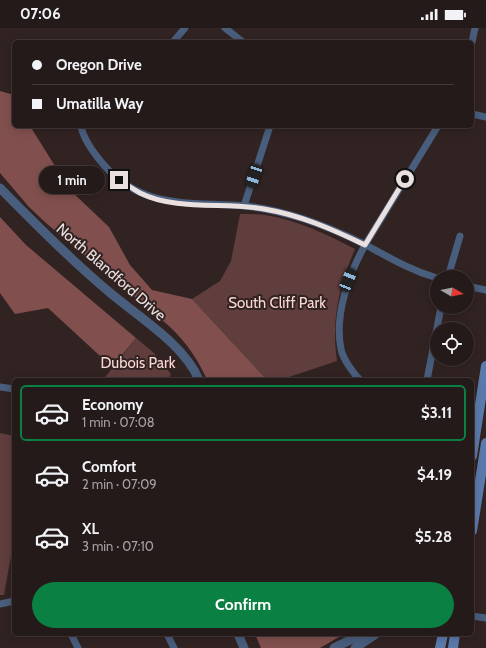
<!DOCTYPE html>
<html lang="en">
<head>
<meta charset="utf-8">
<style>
	body { margin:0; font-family:Cabin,sans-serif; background:#312727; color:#f1f3f6; height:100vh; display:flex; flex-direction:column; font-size:15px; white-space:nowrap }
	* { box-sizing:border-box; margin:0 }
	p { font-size:13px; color:#a3a1a2 }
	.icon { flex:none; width:22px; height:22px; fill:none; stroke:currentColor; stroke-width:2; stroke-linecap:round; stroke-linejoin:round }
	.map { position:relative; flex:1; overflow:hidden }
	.details { position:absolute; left:12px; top:350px; width:462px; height:258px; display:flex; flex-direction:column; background:#251a1a; border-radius:6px; box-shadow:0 2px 10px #0003,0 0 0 1px #423839 }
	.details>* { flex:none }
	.hud { position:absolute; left:12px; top:12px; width:462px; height:88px; border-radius:6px; box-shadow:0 2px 10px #0003,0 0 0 1px #423839; display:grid; align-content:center; height:88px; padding:0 20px; background:#251a1a }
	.needle { width:26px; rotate:100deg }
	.fabs { position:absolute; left:430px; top:242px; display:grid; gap:8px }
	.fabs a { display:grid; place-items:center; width:44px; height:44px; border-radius:50%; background:#251a1a; box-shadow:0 2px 10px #0003,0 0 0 1px #423839; font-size:20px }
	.end { position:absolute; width:18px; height:18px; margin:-9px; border:5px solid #eae0df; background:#111; box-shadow:0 0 0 2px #111 }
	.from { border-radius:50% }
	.bubble { position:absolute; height:28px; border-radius:14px; background:#251a1a; box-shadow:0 2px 10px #0003,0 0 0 1px #423839; font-size:13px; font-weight:700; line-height:28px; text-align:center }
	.car { position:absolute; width:12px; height:24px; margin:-12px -6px; border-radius:5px; box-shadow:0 0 3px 1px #0007; background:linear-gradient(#222 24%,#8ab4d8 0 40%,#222 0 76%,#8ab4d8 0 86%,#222 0) }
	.hud b { display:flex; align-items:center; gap:14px; height:38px; font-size:15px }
	.hud b+b { border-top:1px solid #423839 }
	.hud i { width:10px; height:10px; background:#f1f3f6 }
	ul { padding:7px 0 0; list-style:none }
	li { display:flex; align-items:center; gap:12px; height:56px; margin:0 8px 6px; padding:0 12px; border:2px solid transparent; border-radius:6px }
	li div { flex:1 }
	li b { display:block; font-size:15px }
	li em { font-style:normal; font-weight:700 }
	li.active { border-color:#0b8043 }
	li>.icon { width:36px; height:36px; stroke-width:1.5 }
	.cta { display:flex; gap:8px; margin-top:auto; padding:8px 20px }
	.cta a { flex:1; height:46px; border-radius:24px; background:#0b8043; color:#fff; font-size:16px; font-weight:700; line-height:46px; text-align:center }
	.status { display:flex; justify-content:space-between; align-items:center; height:28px; padding:0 20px; background:#251a1a; direction:ltr }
	.status svg { height:11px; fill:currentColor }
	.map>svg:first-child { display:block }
</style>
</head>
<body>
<div class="status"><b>07:06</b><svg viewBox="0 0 49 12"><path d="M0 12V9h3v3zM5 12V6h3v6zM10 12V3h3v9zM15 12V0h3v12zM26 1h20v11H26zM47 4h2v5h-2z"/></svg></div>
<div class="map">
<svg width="486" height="620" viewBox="0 0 486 620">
	<rect width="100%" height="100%" fill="#312322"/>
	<path fill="#603e3d" d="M240 186C248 186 257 186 265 187 297 192 326 206 355 221 339 258 331 292 337 333L280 352H267L192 271 220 253 231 233Z
		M136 310 153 324 171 346 168 352H103Z
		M0 405 14 408V519L12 522 4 567H0Z"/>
	<path fill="#81504e" d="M0 63 14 67V98H30L70 162 109 199 130 237 152 262 192 271 267 352H207C198 331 186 314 169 298L46 195 29 179 0 145Z
		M0 189 26 217 136 310 112 339 48 280 15 286 0 265Z
		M255 606H344L320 620H261Z"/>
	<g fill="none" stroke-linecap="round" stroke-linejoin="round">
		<path stroke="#495d7c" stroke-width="7" d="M225 0 243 14
			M173 14 185 0
			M472 14 475 0
			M472 86 486 89
			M81 98C83 110 91 121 98 130 139 183 186 173 245 178 265 180 285 185 304 191 325 198 346 207 366 217 390 230 410 242 437 250
			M244 178 270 98
			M448 249 460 208
			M467 258 486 262
			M360 352C353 345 343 331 341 321 334 287 349 246 365 217L438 98
			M427 352 441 279
			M0 359 14 361
			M0 576 14 573
			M472 588 486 590
			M71 606 78 620
			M167 606 174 620"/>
		<path stroke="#495d7c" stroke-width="9" d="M0 160C35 196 70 231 108 263 137 288 184 316 199 352
			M238 606 244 620
			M334 620C343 615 352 612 361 606
			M355 620 376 606"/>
		<path stroke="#5b7aac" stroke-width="10" d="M472 428 486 338
			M472 503 486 415
			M440 620 443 606
			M453 620 455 606"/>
	</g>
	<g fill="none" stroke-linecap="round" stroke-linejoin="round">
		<path stroke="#eae0df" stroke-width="5" d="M119 152C126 156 133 161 140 165 176 183 225 174 264 181 300 187 332 201 365 217L405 151"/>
	</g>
	<g text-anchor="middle" stroke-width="4" stroke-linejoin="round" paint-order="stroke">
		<g font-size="15" fill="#eae0df" stroke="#312322">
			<text transform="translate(111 244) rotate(41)" y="5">North Blandford Drive</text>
		</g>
		<g font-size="15" fill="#fad7d5" stroke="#312322">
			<text x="277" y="280">South Cliff Park</text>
			<text x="138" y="340">Dubois Park</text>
		</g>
	</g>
</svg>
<div class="fabs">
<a><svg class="needle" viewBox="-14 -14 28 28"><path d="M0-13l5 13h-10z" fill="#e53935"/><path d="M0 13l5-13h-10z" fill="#a3a1a2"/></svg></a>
<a><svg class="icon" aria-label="locate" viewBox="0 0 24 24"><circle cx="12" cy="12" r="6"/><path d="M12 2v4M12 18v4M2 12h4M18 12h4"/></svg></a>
</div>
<i class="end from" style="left:405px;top:151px"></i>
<i class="end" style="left:119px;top:152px"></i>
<div class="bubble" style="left:39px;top:138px;width:66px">1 min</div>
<i class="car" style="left:254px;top:148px;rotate:198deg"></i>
<i class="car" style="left:348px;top:252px;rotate:22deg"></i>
<div class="hud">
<b><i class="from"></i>Oregon Drive</b>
<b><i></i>Umatilla Way</b>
</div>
<section class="details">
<ul>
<li class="active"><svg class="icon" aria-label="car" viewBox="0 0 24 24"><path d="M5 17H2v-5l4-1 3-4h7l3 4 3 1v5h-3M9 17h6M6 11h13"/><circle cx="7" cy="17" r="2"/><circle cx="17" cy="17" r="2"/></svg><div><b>Economy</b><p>1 min · 07:08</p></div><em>$3.11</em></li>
<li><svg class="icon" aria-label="car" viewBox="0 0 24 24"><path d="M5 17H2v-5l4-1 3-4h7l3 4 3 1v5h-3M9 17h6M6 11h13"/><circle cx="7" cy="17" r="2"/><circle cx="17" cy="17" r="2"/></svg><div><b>Comfort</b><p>2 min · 07:09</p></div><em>$4.19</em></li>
<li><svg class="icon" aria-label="car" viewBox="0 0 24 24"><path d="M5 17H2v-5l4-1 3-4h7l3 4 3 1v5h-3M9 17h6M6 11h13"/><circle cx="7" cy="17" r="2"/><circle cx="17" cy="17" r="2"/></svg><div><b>XL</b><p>3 min · 07:10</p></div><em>$5.28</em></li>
</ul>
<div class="cta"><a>Confirm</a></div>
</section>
</div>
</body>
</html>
